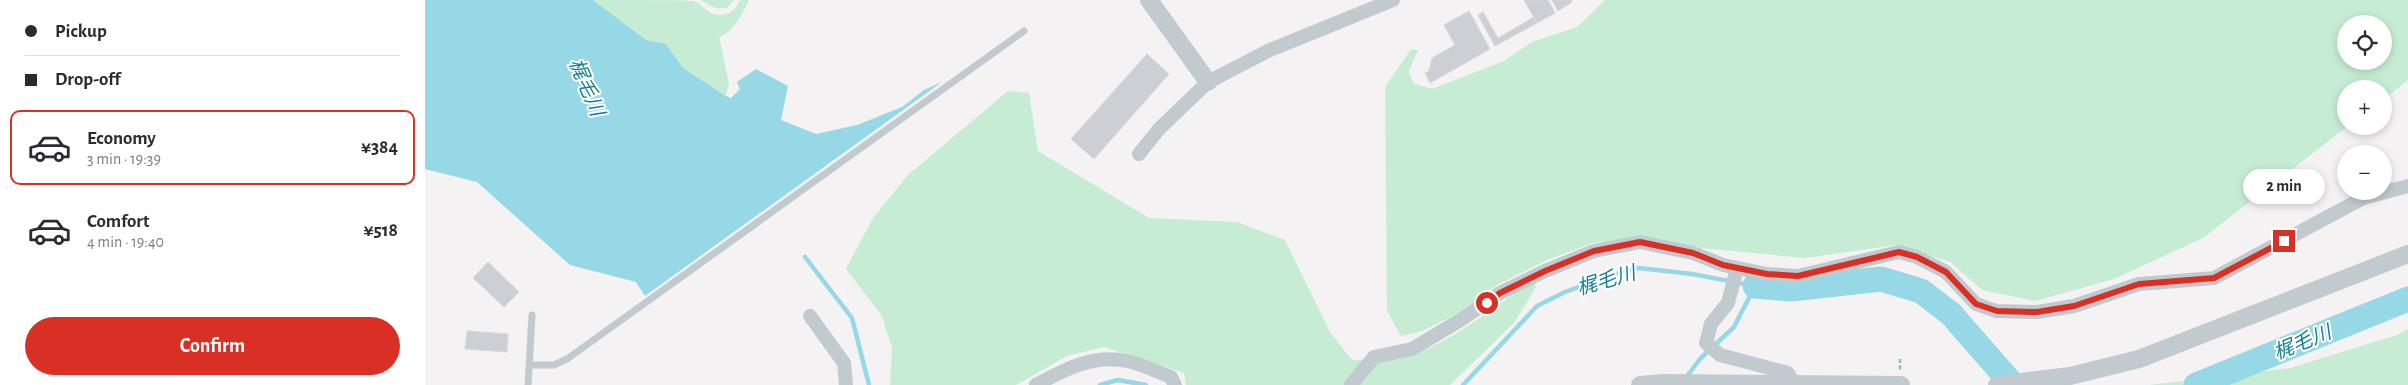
<!DOCTYPE html>
<html lang="en">
<head>
<meta charset="utf-8">
<style>
	body { margin:0; font-family:"Alegreya Sans","Noto Sans JP",sans-serif; background:#f7f7f7; color:#2b2b33; height:100vh; display:flex; flex-direction:column; font-size:19px; white-space:nowrap }
	* { box-sizing:border-box; margin:0 }
	p { font-size:16px; color:#7c7c81 }
	.icon { flex:none; width:28px; height:28px; fill:none; stroke:currentColor; stroke-width:2; stroke-linecap:round; stroke-linejoin:round }
	.map { position:relative; flex:1; overflow:hidden }
	.sheet { display:flex; flex-direction:column; background:#fff; width:425px }
	.sheet>* { flex:none }
	.top-card { display:grid; align-content:center; height:110px; padding:0 25px; background:#fff }
	.controls { position:absolute; left:1912px; top:15px; display:grid; gap:10px }
	.controls a { display:grid; place-items:center; width:55px; height:55px; border-radius:50%; background:#fff; box-shadow:0 2px 8px #0003; font-size:25px }
	.end { position:absolute; width:22px; height:22px; margin:-11px; border:6px solid #d93025; background:#fff; box-shadow:0 0 0 2px #fff }
	.from { border-radius:50% }
	.bubble { position:absolute; height:35px; border-radius:18px; background:#fff; box-shadow:0 2px 8px #0003; font-size:16px; font-weight:600; line-height:35px; text-align:center }
	.top-card b { display:flex; align-items:center; gap:18px; height:48px; font-size:19px }
	.top-card b+b { border-top:1px solid #e1e1e2 }
	.top-card i { width:12px; height:12px; background:#2b2b33 }
	ul { padding:0; list-style:none }
	li { display:flex; align-items:center; gap:15px; height:75px; margin:0 10px 8px; padding:0 15px; border:2px solid transparent; border-radius:10px }
	li div { flex:1 }
	li b { display:block; font-size:19px }
	li em { font-style:normal; font-weight:600 }
	li.active { border-color:#d93025 }
	li>.icon { width:45px; height:45px; stroke-width:1.5 }
	.button { display:flex; gap:10px; margin-top:auto; padding:10px 25px }
	.button a { flex:1; height:58px; border-radius:30px; background:#d93025; color:#fff; font-size:20px; font-weight:600; line-height:58px; text-align:center }
	main { display:flex; flex:1; min-height:0 }
	.map>svg:first-child { display:block }
</style>
</head>
<body>
<main>
<section class="sheet">
<div class="top-card">
<b><i class="from"></i>Pickup</b>
<b><i></i>Drop-off</b>
</div>
<ul>
<li class="active"><svg class="icon" aria-label="car" viewBox="0 0 24 24"><path d="M5 17H2v-5l4-1 3-4h7l3 4 3 1v5h-3M9 17h6M6 11h13"/><circle cx="7" cy="17" r="2"/><circle cx="17" cy="17" r="2"/></svg><div><b>Economy</b><p>3 min · 19:39</p></div><em>¥384</em></li>
<li><svg class="icon" aria-label="car" viewBox="0 0 24 24"><path d="M5 17H2v-5l4-1 3-4h7l3 4 3 1v5h-3M9 17h6M6 11h13"/><circle cx="7" cy="17" r="2"/><circle cx="17" cy="17" r="2"/></svg><div><b>Comfort</b><p>4 min · 19:40</p></div><em>¥518</em></li>
</ul>
<div class="button"><a>Confirm</a></div>
</section>
<div class="map">
<svg width="1983" height="385" viewBox="0 0 1983 385">
	<rect width="100%" height="100%" fill="#f4f2f2"/>
	<path fill="#c6edd3" fill-rule="evenodd" d="M168 0C184 0 260 0 269 1 279 5 282 15 295 15 306 14 311 9 315 0H324C318 13 309 32 294 37L304 83 301 96 258 68 241 44 221 40Z
		M276 0H309L302 8C291 9 285 7 276 0Z
		M1180 0H1983V80L1959 99V89H1921V126H1923L1778 238 1689 279 1610 301 1557 290 1525 262 1472 245 1380 258 1276 248 1223 238 1168 243 1122 260 1072 285 1032 314 997 331 976 336 962 311 960 87 986 49 993 50 984 71 988 83 1007 89 1079 61 1107 42 1152 27ZM1921 24H1959V61H1921Z
		M583 91 604 93 613 151 724 218 812 222 860 240 905 332 927 360C950 359 977 359 999 350 1038 334 1072 303 1109 281L1111 287 1089 323 1025 385H761L759 373 679 347 642 356 591 385H465L467 348 457 316 421 269 448 218 483 175Z
		M1983 329V385H1724L1865 368 1972 335Z"/>
	<path fill="#96d8e6" d="M0 0H168L221 40 241 44 258 68 301 96 306 98 315 89 312 82 331 69 363 86 356 120 391 134 432 125 477 107 499 90 517 82 220 296 211 282 145 265 52 182 0 169Z"/>
	<g fill="none" stroke-linecap="round" stroke-linejoin="round">
		<path stroke="#96d8e6" stroke-width="4.5" d="M380 257 427 318 444 385
			M675 385 693 380 721 385
			M1038 385 1112 306 1140 292 1184 276 1214 268 1267 274 1330 286 1309 327 1275 359 1260 379"/>
		<path stroke="#96d8e6" stroke-width="25" d="M1330 286 1366 289 1456 279 1496 291 1526 314 1588 385
			M1771 385 1983 299"/>
	</g>
	<path fill="#cdcfd4" stroke="#d7d9dd" d="M1099 0H1123L1130 13 1112 23Z
		M1127 0H1146L1147 2 1133 11Z
		M1044 11 1065 49 1005 83 1000 73 1004 71 1007 58 1030 45 1019 25Z
		M1058 12 1073 38 1109 17 1112 23 1070 46 1053 15Z
		M722 54 744 74 669 159 646 139Z
		M63 262 94 292 79 307 48 278Z
		M42 331 83 334 82 352 40 349Z"/>
	<g fill="none" stroke-linecap="round" stroke-linejoin="round">
		<path stroke="#80c9a2" stroke-width="2.5" stroke-dasharray="4 2.5" stroke-linecap="butt" d="M1475 359V370"/>
		<path stroke="#c1cacf" stroke-width="7" d="M104 365H129L142 359 599 31
			M103 385 107 315"/>
		<path stroke="#c1cacf" stroke-width="14" d="M714 154 734 129 783 82 845 50 968 0
			M1312 268 1303 303 1286 324 1281 343 1295 355 1363 373 1368 384
			M385 316 419 363 421 385
			M611 385C640 369 669 354 702 361 717 364 732 372 746 377L750 385
			M926 385 949 357 987 349 1034 321 1075 293 1120 271 1169 251 1215 242 1268 253 1298 265 1342 274 1373 276 1474 252 1492 257 1521 272 1551 304 1571 311 1612 312 1649 306 1714 284 1789 278 1938 198 1983 186"/>
		<path stroke="#c1cacf" stroke-width="18" d="M724 0 783 82
			M1215 385 1239 383 1476 385
			M1572 385 1645 376 1714 359 1983 254"/>
	</g>
	<g fill="none" stroke-linecap="round" stroke-linejoin="round">
		<path stroke="#d93025" stroke-width="6" d="M1062 303 1075 293 1120 271 1169 251 1215 242 1268 253 1298 265 1342 274 1373 276 1474 252 1492 257 1521 272 1551 304 1572 311 1612 312 1649 306 1714 284 1789 278 1859 241"/>
	</g>
	<g text-anchor="middle" stroke-width="4" stroke-linejoin="round" paint-order="stroke">
		<g font-size="20" font-style="italic" fill="#178095" stroke="#fff">
			<text transform="translate(162 87) rotate(67)" y="7">梶毛川</text>
			<text transform="translate(1181 280) rotate(-16)" y="7">梶毛川</text>
			<text transform="translate(1877 342) rotate(-22)" y="7">梶毛川</text>
		</g>
	</g>
</svg>
<div class="controls">
<a><svg class="icon" aria-label="locate" viewBox="0 0 24 24"><circle cx="12" cy="12" r="6"/><path d="M12 2v4M12 18v4M2 12h4M18 12h4"/></svg></a>
<a>+</a>
<a>−</a>
</div>
<i class="end from" style="left:1062px;top:303px"></i>
<i class="end" style="left:1859px;top:241px"></i>
<div class="bubble" style="left:1818px;top:169px;width:82px">2 min</div>
</div>
</main>
</body>
</html>
